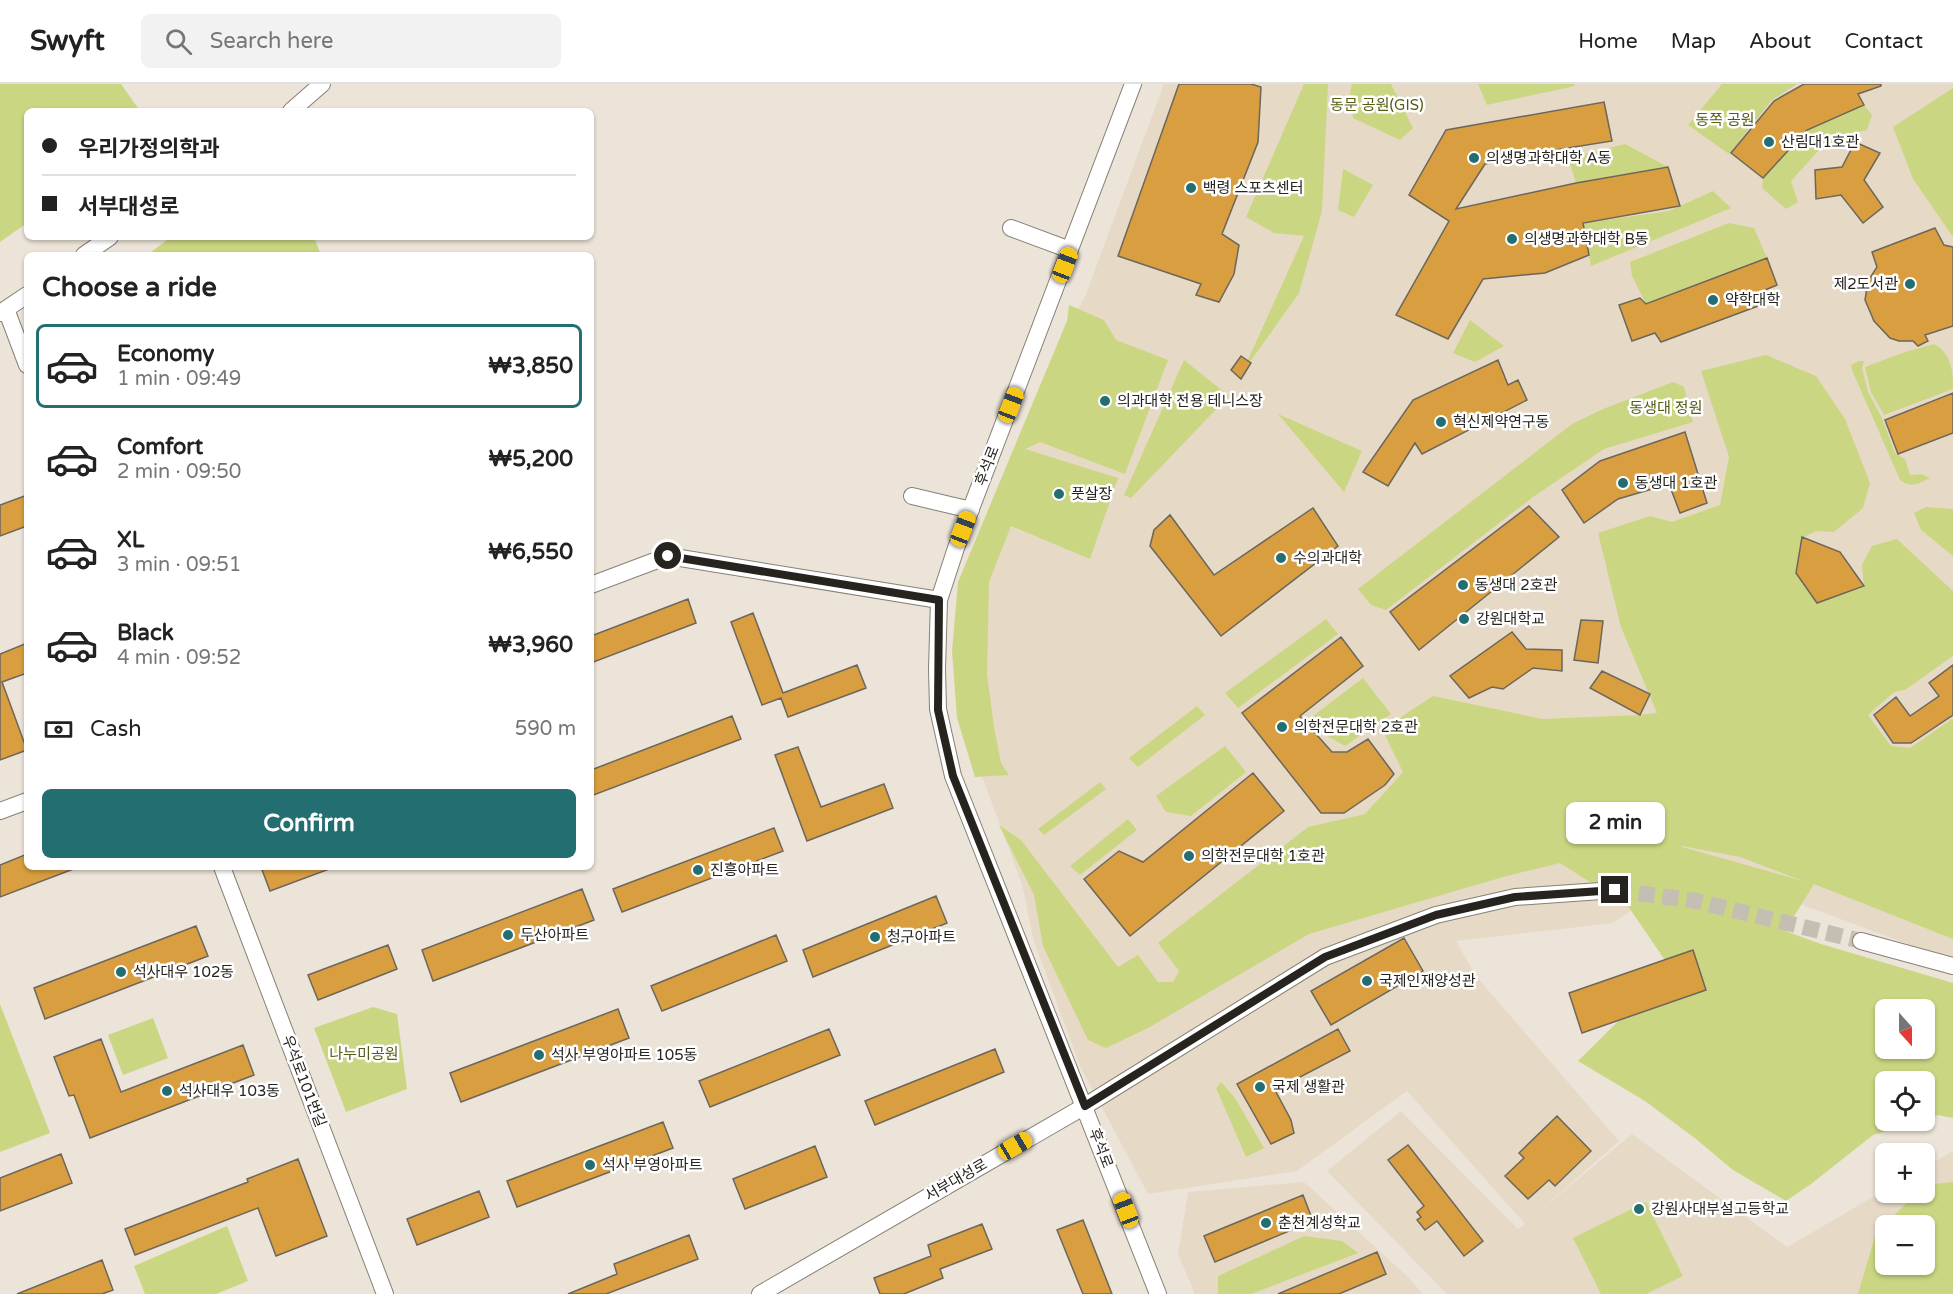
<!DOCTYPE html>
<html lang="en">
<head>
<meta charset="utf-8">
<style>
	body { margin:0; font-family:"Varela Round","Noto Sans KR",sans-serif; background:#f2f2f2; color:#222; height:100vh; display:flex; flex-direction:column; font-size:22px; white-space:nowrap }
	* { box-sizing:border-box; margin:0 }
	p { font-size:20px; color:#767676 }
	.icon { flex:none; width:33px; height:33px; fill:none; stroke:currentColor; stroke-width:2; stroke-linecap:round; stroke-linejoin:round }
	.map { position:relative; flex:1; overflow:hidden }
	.sheet { position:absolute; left:24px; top:168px; width:570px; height:618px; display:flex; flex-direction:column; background:#fff; border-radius:9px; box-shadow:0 2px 4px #0004 }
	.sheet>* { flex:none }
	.guide { position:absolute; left:24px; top:24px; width:570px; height:132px; border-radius:9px; box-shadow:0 2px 4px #0004; display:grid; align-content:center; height:132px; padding:0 18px; background:#fff }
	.needle { width:39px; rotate:159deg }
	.controls { position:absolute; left:1875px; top:915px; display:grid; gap:12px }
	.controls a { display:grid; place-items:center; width:60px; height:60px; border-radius:9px; background:#fff; box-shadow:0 2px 4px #0004; font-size:30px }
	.end { position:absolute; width:27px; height:27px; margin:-14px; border:8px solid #27241f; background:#fff; box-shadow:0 0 0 3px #fff }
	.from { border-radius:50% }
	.bubble { position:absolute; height:42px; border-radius:9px; background:#fff; box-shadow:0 2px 4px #0004; font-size:20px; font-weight:700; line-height:42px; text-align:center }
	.car { position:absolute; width:18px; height:36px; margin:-18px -9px; border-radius:8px; box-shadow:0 0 4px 2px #0007; background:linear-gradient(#f5c518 24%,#345 0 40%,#f5c518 0 76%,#345 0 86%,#f5c518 0) }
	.guide b { display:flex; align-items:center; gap:21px; height:57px; font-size:22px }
	.guide b+b { border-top:2px solid #e0e0e0 }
	.guide i { width:15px; height:15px; background:#222 }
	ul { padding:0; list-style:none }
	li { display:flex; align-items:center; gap:18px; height:84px; margin:0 12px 9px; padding:0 6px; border:3px solid transparent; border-radius:9px }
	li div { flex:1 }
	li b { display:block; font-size:22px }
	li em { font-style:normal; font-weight:700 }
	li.selected { border-color:#226e71 }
	li>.icon { width:54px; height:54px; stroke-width:1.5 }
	h2 { padding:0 18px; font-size:27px; line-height:72px }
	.pay { display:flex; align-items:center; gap:15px; height:66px; padding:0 18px; font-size:22px }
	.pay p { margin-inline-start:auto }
	.button { display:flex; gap:12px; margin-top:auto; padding:12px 18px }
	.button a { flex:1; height:69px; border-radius:9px; background:#226e71; color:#fff; font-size:24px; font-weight:700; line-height:69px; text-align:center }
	header { display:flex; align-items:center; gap:36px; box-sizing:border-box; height:84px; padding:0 30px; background:#fff; border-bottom:2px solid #e0e0e0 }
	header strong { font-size:28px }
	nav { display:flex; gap:33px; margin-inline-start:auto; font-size:21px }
	.search { width:420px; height:54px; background:#f2f2f2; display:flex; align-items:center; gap:15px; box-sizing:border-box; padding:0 21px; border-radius:9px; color:#767676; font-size:22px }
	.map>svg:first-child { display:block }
</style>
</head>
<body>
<header>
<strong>Swyft</strong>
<div class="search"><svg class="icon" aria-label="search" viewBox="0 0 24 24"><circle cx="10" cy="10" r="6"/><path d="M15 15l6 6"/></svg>Search here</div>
<nav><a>Home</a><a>Map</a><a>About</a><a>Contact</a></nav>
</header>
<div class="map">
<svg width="1953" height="1210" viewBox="0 0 1953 1210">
	<rect width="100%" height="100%" fill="#ece4d8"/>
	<path fill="#e6dac7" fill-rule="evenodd" d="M1164 0H1953V877L1698 782 1613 839 1456 857 1476 892 1619 1057 1536 1130 1632 1050 1787 1163 1885 1106 1886 1108H1924L1925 1083 1953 1067V1210H1447L1327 1087 1401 1027 1518 1145 1525 1140 1407 1007 1297 1087 1148 1110 1081 984 1034 858 1022 800 980 687V487L1031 352 1068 245 1086 210ZM1886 1142H1924V1180H1886Z
		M1304 1098 1408 1193 1423 1210H1195L1178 1170 1188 1108Z"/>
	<path fill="#cbd682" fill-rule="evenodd" d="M0 0H121L140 27H27V139L0 158Z
		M1304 0H1328L1322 127 1299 209 1242 289 1304 152 1274 149 1246 133Z
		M1352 0H1391L1413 44 1400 56 1353 34 1350 8Z
		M1478 0H1574L1575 2 1487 21Z
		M1722 0H1797L1772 16 1729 70 1688 41Z
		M1953 4V153L1913 95 1893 43Z
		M1864 21 1872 31 1867 46 1842 52 1817 68 1791 97 1798 118 1786 125 1762 104 1763 94 1807 46Z
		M1625 60 1668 83 1576 99 1568 74Z
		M1343 85 1373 101 1354 133 1338 126Z
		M1713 107 1731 124 1591 182 1583 139 1669 127Z
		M1729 139 1754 144 1767 174 1646 220 1632 192 1630 178Z
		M171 153H314L321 171H147Z
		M1069 221 1104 236 1116 256 1168 276 1125 390 1040 358 1025 365 1118 394 1090 475 1011 442 989 498 987 590 994 643 1001 679 1009 691 975 693 957 634 952 567 958 498 1067 237Z
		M1470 236 1504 262 1475 278 1453 269Z
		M1934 260C1952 270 1953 287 1953 305L1884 331 1871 308 1865 283 1905 268Z
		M1766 271 1816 292 1845 335 1870 399 1863 424 1834 448 1816 447 1802 454 1796 489 1817 519 1864 503 1862 481 1872 462 1897 455 1953 507V572L1905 606 1894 608 1868 631 1891 662 1910 664 1952 635 1953 636V855L1814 800 1785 847 1821 860 1953 899V1034L1938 1031 1925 1035 1924 998H1886V1036L1920 1037 1873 1051 1811 1100 1786 1117 1733 1086 1696 1055 1645 1017 1578 977 1671 885 1628 822 1560 779 1503 793 1309 850 1148 944 1106 964 1088 956 1043 862 1034 811 999 741 1021 756 1118 883 1138 871 1158 898H1173L1179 887 1158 859 1308 743 1365 730 1403 688 1384 649 1404 631 1433 612 1542 635 1640 631 1657 629 1621 543 1598 449 1650 432 1672 438 1720 421 1729 373 1701 287ZM1682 762 1740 773 1803 797 1682 763ZM1886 926H1924V964H1886Z
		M1184 276 1229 312 1131 414 1124 411Z
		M1859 277H1864L1862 284 1868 308 1882 334 1895 369 1905 375 1910 391 1921 390 1930 394C1918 400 1911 404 1900 396L1852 286 1851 281Z
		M1673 298 1684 303 1693 338 1604 365 1533 413 1386 526 1371 521 1358 505 1572 340 1603 325Z
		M1278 330 1362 367 1344 408Z
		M1926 423 1953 425V472L1921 446 1914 429Z
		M1326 535 1338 550 1238 624 1225 609Z
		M1363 594 1391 630 1345 662 1329 653 1313 632Z
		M1197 622 1205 631 1138 683 1129 674Z
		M1225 662 1246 688 1191 732 1166 728 1156 712Z
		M1100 698 1106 705 1044 751 1038 745Z
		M1128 735 1137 746 1080 791 1070 782Z
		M0 920 50 1049 0 1068Z
		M373 923 397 930 407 1005 346 1028 314 944Z
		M153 934 168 974 123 991 108 951Z
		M1221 998 1235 1014 1264 1064 1246 1073 1216 1004Z
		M1953 1098V1210H1858L1876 1149 1917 1109 1924 1108 1925 1101ZM1886 1142H1924V1180H1886Z
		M1646 1118 1683 1192 1646 1210H1601L1573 1154Z
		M227 1142 248 1197 216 1210H145L134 1182Z
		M1304 1152 1342 1157 1358 1169 1251 1210H1218V1192Z"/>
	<path fill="#d89e40" stroke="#6d665b" stroke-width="1.5" d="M1179 0H1251L1261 3 1258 58 1222 150 1239 161 1234 190 1219 218 1196 211 1201 200 1118 172Z
		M1804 0H1881V2L1858 10 1864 21 1807 46 1763 94 1731 69 1774 17Z
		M1604 18 1612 57 1549 67 1485 80 1456 125 1576 99 1668 83 1680 122 1583 139 1589 171 1545 189 1483 195 1448 255 1396 231 1449 137 1409 111 1446 46Z
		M1855 58 1880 69 1864 96 1883 123 1863 139 1841 111 1816 115 1815 86 1842 83Z
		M1935 144 1944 161 1953 163V242L1925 251 1928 257 1918 262 1913 257H1899L1890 254 1874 237 1865 216 1868 197 1877 183 1872 168Z
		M1767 174 1777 201 1765 206 1769 218 1661 258 1655 249 1632 257 1619 221 1640 214 1646 220Z
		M1241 272 1251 279 1241 295 1231 286Z
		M1498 276 1508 301 1518 296 1527 316 1422 370 1415 359 1388 402 1363 388 1413 316Z
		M1953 309V349L1898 370 1885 336Z
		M1685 348 1707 419 1680 429 1669 400 1618 415 1584 439 1562 406 1600 377Z
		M27 411V442L0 452V421Z
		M1529 422 1559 453 1419 566 1390 528Z
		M1313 424 1338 462 1221 552 1150 462 1154 446 1170 431 1214 491Z
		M1802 453 1840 468 1864 502 1817 519 1796 489Z
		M688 515 696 539 591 579V552Z
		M753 529 783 609 857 581 866 604 788 633 781 614 762 621 731 538Z
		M1581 536 1603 537 1598 579 1574 576Z
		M1512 548 1526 565 1562 566V587L1533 584 1503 605 1492 603 1469 614 1450 592Z
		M1341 553 1363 582 1300 632 1332 668H1347L1368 655 1394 690 1385 701 1344 729H1321L1242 629Z
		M27 559V589L2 598 27 666 0 676V570Z
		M1953 581V631L1911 659H1893L1874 631 1896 613 1910 632 1939 612 1929 599Z
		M1602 587 1650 610 1640 631 1590 604Z
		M732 632 741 655 591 712V686Z
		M798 663 821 723 884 700 893 724 807 757 775 671Z
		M1253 689 1284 727 1130 852 1084 795 1119 767 1143 778Z
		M774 744 783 767 622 828 613 805Z
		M27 770V783L76 784 0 813V781Z
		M261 783H331L332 784 270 807Z
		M582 805 594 836 433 897 422 866Z
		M936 812 947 839 813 893 803 866Z
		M196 842 208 872 45 935 34 904Z
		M776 851 787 877 662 927 651 902Z
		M1404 854 1423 887 1331 941 1311 907Z
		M388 861 397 885 318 916 308 891Z
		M1693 866 1706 906 1582 949 1569 909Z
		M618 925 629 954 461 1018 450 989Z
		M829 945 840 971 710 1023 699 997Z
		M1338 945 1350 967 1275 1006 1291 1036 1294 1049 1271 1060 1237 1000Z
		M101 955 121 1008 243 961 254 991 90 1054 74 1011 69 1012 54 973Z
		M995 965 1004 988 875 1041 865 1017Z
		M1557 1032 1591 1067 1555 1102 1549 1096 1528 1115 1505 1092 1524 1074 1519 1069Z
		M663 1038 673 1064 517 1123 507 1097Z
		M1408 1061 1483 1157 1464 1172 1437 1137 1425 1146 1417 1136 1421 1133 1417 1128 1424 1122 1388 1076Z
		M815 1062 827 1093 745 1125 733 1095Z
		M61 1070 72 1099 0 1127V1094Z
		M298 1075 327 1152 276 1172 258 1124 135 1171 125 1145 248 1098 247 1095Z
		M479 1107 489 1133 417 1161 407 1135Z
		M1303 1111 1313 1137 1215 1178 1204 1152Z
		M1083 1136 1112 1210H1083L1057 1146Z
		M982 1140 992 1165 940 1185 943 1194 904 1210H880L874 1194 931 1172 928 1161Z
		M689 1151 698 1175 606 1210H568L617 1190 614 1180Z
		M1377 1168 1386 1190 1339 1210H1278Z
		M102 1176 113 1206 102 1210H17Z"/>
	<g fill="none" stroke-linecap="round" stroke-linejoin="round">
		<path stroke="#c5beb3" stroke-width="16" stroke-dasharray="16 8" stroke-linecap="butt" d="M1615 806 1696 817 1861 857"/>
		<defs>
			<path id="minor" d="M1133 0 956 464 939 516 937 585 938 625 953 692 1158 1210
				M291 27 322 0
				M1011 144 1070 166
				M84 171 110 153
				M6 225 27 281
				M0 229 27 211
				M912 412 971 426
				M591 501 668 472 939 516
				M0 727 27 717
				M222 783 385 1210
				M1861 857 1953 882
				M760 1210 1085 1022 1325 873 1436 831 1515 813 1615 806"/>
		</defs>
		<use href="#minor" stroke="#878075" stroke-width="18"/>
		<use href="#minor" stroke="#fff" stroke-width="16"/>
	</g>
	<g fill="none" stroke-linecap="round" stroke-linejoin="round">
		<path stroke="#27241f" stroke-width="8" d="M668 472 939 516 938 626 953 692 1085 1022 1325 873 1436 831 1515 813 1615 806"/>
	</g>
	<g fill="#226e71" stroke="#fff" stroke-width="2">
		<circle cx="1769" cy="58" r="6"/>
		<circle cx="1474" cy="74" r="6"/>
		<circle cx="1191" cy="104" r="6"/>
		<circle cx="1512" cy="155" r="6"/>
		<circle cx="1910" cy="200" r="6"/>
		<circle cx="1713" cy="216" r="6"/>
		<circle cx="1105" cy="317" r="6"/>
		<circle cx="1441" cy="338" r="6"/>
		<circle cx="1623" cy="399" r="6"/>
		<circle cx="1059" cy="410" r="6"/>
		<circle cx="1281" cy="474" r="6"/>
		<circle cx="1463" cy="501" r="6"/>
		<circle cx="1464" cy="535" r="6"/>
		<circle cx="1282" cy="643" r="6"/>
		<circle cx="1189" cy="772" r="6"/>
		<circle cx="698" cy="786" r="6"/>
		<circle cx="508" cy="851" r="6"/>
		<circle cx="875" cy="853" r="6"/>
		<circle cx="121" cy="888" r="6"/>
		<circle cx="1367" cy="897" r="6"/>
		<circle cx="539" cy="971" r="6"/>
		<circle cx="1260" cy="1003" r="6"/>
		<circle cx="167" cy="1007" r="6"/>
		<circle cx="590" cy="1081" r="6"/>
		<circle cx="1639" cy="1125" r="6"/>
		<circle cx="1266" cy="1139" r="6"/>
	</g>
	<g text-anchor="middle" stroke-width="5" stroke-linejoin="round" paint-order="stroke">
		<g font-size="15" fill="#565d11" stroke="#fff">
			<text x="1377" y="26">동문 공원(GIS)</text>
			<text x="1725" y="41">동쪽 공원</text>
			<text x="1666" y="329">동생대 정원</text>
			<text x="364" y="975">나누미공원</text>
		</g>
		<g font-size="15" fill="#27241f" stroke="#fff" text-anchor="start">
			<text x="1781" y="63">산림대1호관</text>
			<text x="1486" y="79">의생명과학대학 A동</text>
			<text x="1203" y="109">백령 스포츠센터</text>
			<text x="1524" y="160">의생명과학대학 B동</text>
			<text x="1898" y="205" text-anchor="end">제2도서관</text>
			<text x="1725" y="221">약학대학</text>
			<text x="1117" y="322">의과대학 전용 테니스장</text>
			<text x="1453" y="343">혁신제약연구동</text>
			<text x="1635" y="404">동생대 1호관</text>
			<text x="1071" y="415">풋살장</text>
			<text x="1293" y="479">수의과대학</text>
			<text x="1475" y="506">동생대 2호관</text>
			<text x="1476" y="540">강원대학교</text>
			<text x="1294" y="648">의학전문대학 2호관</text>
			<text x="1201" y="777">의학전문대학 1호관</text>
			<text x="710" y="791">진흥아파트</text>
			<text x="520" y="856">두산아파트</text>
			<text x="887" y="858">청구아파트</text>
			<text x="133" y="893">석사대우 102동</text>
			<text x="1379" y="902">국제인재양성관</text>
			<text x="551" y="976">석사 부영아파트 105동</text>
			<text x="1272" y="1008">국제 생활관</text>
			<text x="179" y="1012">석사대우 103동</text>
			<text x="602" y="1086">석사 부영아파트</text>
			<text x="1651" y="1130">강원사대부설고등학교</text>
			<text x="1278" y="1144">춘천계성학교</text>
		</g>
		<g font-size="15" fill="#27241f" stroke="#fff">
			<text transform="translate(987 382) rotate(-69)" y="5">후석로</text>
			<text transform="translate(304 997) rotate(69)" y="5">우석로101번길</text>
			<text transform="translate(1101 1064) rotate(69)" y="5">후석로</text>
			<text transform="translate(956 1096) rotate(-30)" y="5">서부대성로</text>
		</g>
	</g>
</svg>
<div class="controls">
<a><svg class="needle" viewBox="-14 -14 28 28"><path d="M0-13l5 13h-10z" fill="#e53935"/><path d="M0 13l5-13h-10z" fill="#767676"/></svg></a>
<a><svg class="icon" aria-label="locate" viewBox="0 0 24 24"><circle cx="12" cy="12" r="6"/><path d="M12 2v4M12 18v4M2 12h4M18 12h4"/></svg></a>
<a>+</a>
<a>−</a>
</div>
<i class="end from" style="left:668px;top:472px"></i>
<i class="end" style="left:1615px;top:806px"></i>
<div class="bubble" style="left:1566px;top:718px;width:99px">2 min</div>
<i class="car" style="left:1065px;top:181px;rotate:21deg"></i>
<i class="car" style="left:1011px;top:321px;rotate:21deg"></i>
<i class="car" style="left:963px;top:445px;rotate:21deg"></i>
<i class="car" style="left:1015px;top:1062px;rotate:60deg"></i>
<i class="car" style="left:1126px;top:1126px;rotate:339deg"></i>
<div class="guide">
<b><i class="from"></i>우리가정의학과</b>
<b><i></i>서부대성로</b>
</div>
<section class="sheet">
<h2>Choose a ride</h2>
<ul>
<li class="selected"><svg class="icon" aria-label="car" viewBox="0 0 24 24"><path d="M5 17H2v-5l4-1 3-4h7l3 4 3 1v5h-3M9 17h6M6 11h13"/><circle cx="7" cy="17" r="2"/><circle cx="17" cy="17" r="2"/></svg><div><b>Economy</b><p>1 min · 09:49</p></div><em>₩3,850</em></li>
<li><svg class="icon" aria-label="car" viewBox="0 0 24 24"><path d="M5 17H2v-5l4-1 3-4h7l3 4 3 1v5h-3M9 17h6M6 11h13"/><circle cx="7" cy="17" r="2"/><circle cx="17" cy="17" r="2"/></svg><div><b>Comfort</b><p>2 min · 09:50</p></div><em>₩5,200</em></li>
<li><svg class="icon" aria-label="car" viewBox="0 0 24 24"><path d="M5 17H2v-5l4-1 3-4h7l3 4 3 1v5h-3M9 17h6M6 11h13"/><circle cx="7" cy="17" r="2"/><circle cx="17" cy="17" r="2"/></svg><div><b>XL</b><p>3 min · 09:51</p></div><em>₩6,550</em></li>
<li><svg class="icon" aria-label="car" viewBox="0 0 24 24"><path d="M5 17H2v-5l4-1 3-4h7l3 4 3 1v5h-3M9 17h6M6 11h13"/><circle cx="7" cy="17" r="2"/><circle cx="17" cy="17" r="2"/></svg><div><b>Black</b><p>4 min · 09:52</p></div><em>₩3,960</em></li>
</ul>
<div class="pay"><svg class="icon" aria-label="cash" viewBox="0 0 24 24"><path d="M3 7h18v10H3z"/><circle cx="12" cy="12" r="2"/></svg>Cash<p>590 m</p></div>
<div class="button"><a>Confirm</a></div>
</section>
</div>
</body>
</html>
